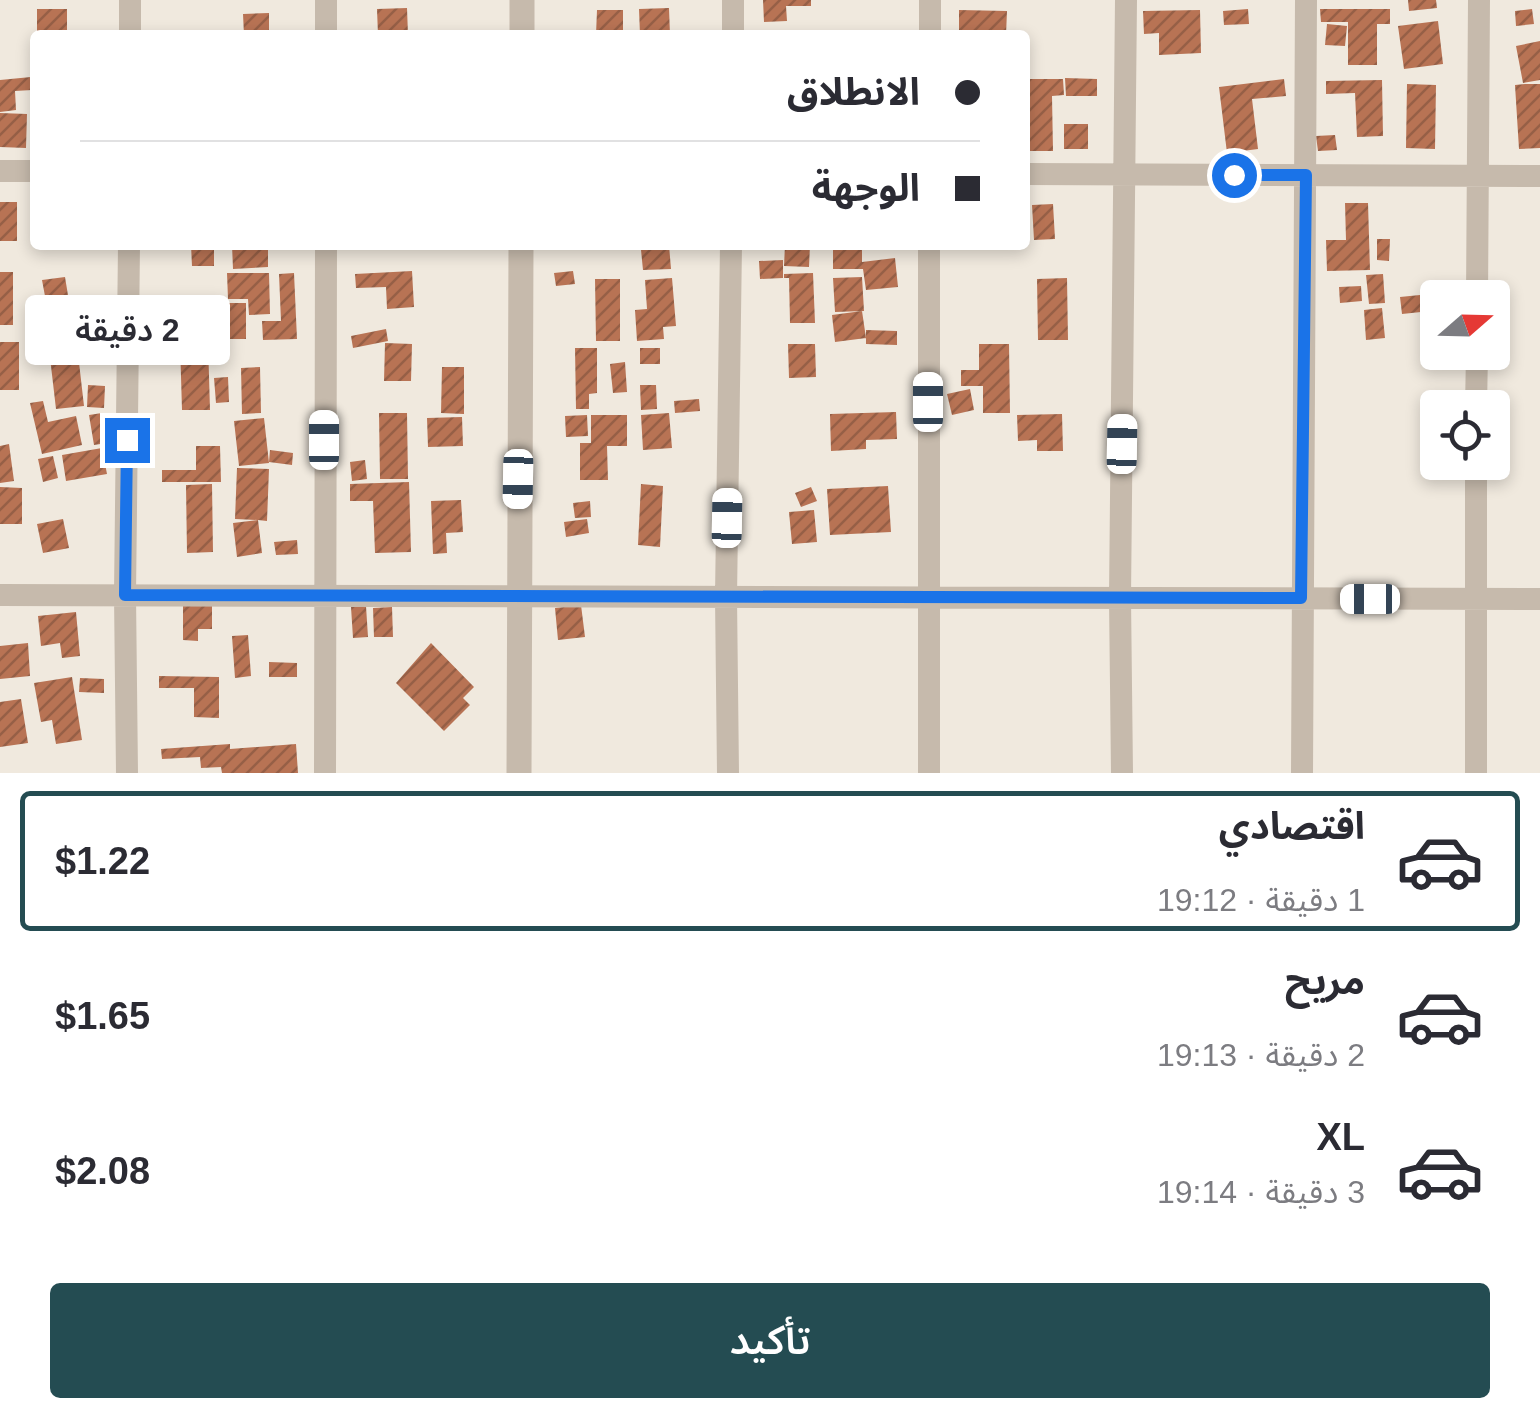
<!DOCTYPE html>
<html lang="ar">
<head>
<meta charset="utf-8">
<style>
	body { margin:0; font-family:Helvetica,"Noto Sans Arabic",sans-serif; background:#f7f7f7; color:#2b2b33; direction:rtl; height:100vh; display:flex; flex-direction:column; font-size:38px; white-space:nowrap }
	* { box-sizing:border-box; margin:0 }
	p { font-size:32px; color:#7c7c81 }
	.icon { flex:none; width:55px; height:55px; fill:none; stroke:currentColor; stroke-width:2; stroke-linecap:round; stroke-linejoin:round }
	.map { position:relative; height:773px; overflow:hidden; direction:ltr }
	.panel { display:flex; flex-direction:column; background:#fff; flex:1 }
	.panel>* { flex:none }
	.top-card { position:absolute; left:30px; top:30px; width:1000px; height:220px; border-radius:10px; box-shadow:0 5px 15px #0003; direction:rtl; display:grid; align-content:center; height:220px; padding:0 50px; background:#fff }
	.needle { width:65px; rotate:70deg }
	.tools { position:absolute; left:1420px; top:280px; display:grid; gap:20px }
	.tools a { display:grid; place-items:center; width:90px; height:90px; border-radius:10px; background:#fff; box-shadow:0 5px 15px #0003; font-size:50px }
	.end { position:absolute; width:45px; height:45px; margin:-22px; border:12px solid #1a73e8; background:#fff; box-shadow:0 0 0 5px #fff }
	.from { border-radius:50% }
	.bubble { position:absolute; height:70px; border-radius:10px; background:#fff; box-shadow:0 5px 15px #0003; font-size:32px; font-weight:600; line-height:70px; text-align:center; direction:rtl }
	.car { position:absolute; width:30px; height:60px; margin:-30px -15px; border-radius:12px; box-shadow:0 0 8px 2px #0007; background:linear-gradient(#fff 24%,#345 0 40%,#fff 0 76%,#345 0 86%,#fff 0) }
	.top-card b { display:flex; align-items:center; gap:35px; height:95px; font-size:38px }
	.top-card b+b { border-top:2px solid #e1e1e2 }
	.top-card i { width:25px; height:25px; background:#2b2b33 }
	ul { padding:18px 0 0; list-style:none }
	li { display:flex; align-items:center; gap:30px; height:140px; margin:0 20px 15px; padding:0 30px; border:5px solid transparent; border-radius:10px }
	li div { flex:1 }
	li b { display:block; font-size:38px }
	li em { font-style:normal; font-weight:600 }
	li.selected { border-color:#244c52 }
	li>.icon { width:90px; height:90px; stroke-width:1.5 }
	.primary-button { display:flex; gap:20px; margin-top:auto; padding:20px 50px }
	.primary-button a { flex:1; height:115px; border-radius:10px; background:#244c52; color:#fff; font-size:40px; font-weight:600; line-height:115px; text-align:center }
	.map>svg:first-child { display:block }
</style>
</head>
<body>
<div class="map">
<svg width="1540" height="773" viewBox="0 0 1540 773">
	<defs>
		<pattern id="building-hatch" width="6" height="6" patternUnits="userSpaceOnUse" patternTransform="scale(2.5)"><rect width="6" height="6" fill="#b87354"/><path d="M-1 1l2-2M0 6l6-6M5 7l2-2" fill="none" stroke="#965f46"/></pattern>
	</defs>
	<rect width="100%" height="100%" fill="#f0e9de"/>
	<path fill="url(#building-hatch)" d="M763 0H811V6H786L787 21 764 22Z
		M1408 0H1436L1437 8 1409 11Z
		M407 8 408 35H378L377 9Z
		M669 8 670 35H640L639 9Z
		M37 9H67V35H37Z
		M1248 9 1249 24 1224 25 1223 11Z
		M1320 9H1390V24H1377V65H1348V22H1321Z
		M1532 9 1534 24 1516 26 1515 11Z
		M597 10H623V35H596Z
		M959 10 1007 11 1006 35H959Z
		M1200 10 1201 53 1159 55V33L1144 34 1143 11Z
		M269 13V35H244L243 14Z
		M1438 21 1443 64 1404 69 1398 26Z
		M1327 24 1347 26 1345 46 1325 45Z
		M1540 41V80L1523 83 1516 46Z
		M31 77 32 90 15 91 16 110 0 112V80Z
		M1065 78 1097 79V96H1066Z
		M1025 79H1063L1064 95 1052 96 1053 151H1025Z
		M1284 79 1286 96 1252 99 1258 149 1227 153 1219 87Z
		M1382 80 1383 136 1357 137 1355 93 1326 94V81Z
		M1407 84 1436 85 1435 149 1406 148Z
		M1525 84H1540V148L1519 149 1515 85Z
		M0 113 27 114 26 148 0 147Z
		M1064 124H1088V149H1064Z
		M1335 135 1337 150 1318 151 1316 136Z
		M0 202H17V241H0Z
		M1345 203H1368L1370 270 1327 271 1326 240H1346Z
		M1053 204 1055 239 1034 240 1032 205Z
		M1377 239H1390L1389 261 1377 260Z
		M191 245H214V266H192Z
		M232 245H268V267L233 269Z
		M637 245H669L671 269 643 270 641 250H638Z
		M785 245H810L809 267 784 266Z
		M833 245H862V262L895 258 898 287 866 290 863 269H833Z
		M783 260V278L760 279 759 261Z
		M412 271 414 307 387 309 386 287 356 288 355 274Z
		M573 271 575 284 556 286 554 273Z
		M0 272H13V325H0Z
		M227 273H269L270 314 249 315 248 299H228Z
		M294 273 297 339 263 340 262 321H281L279 274Z
		M813 273 815 323H790L789 278H784V274Z
		M1383 274 1385 303 1369 304 1366 275Z
		M65 277 75 338 61 340 58 321 50 323 42 280Z
		M862 277 864 311 835 312 833 278Z
		M672 278 676 326 663 327 664 339 637 341 635 310 647 309 645 280Z
		M1067 278 1068 340H1038L1037 279Z
		M595 279H620V341H596Z
		M1361 286 1362 301 1340 303 1339 287Z
		M1420 295 1421 312 1402 314 1400 297Z
		M224 303H246V339H223Z
		M1382 308 1385 338 1366 340 1364 310Z
		M862 311 866 338 835 342 832 315Z
		M386 329 388 341 353 348 351 336Z
		M866 330 897 331V345L866 344Z
		M0 342H19V390H0Z
		M208 342 210 410H182L180 343Z
		M385 343 412 344 411 381H384Z
		M788 344H815L816 377 789 378Z
		M979 344H1009L1010 413H983V386H961V370H979Z
		M77 345 84 406 56 409 49 349Z
		M575 348H597V393L589 394V409H576Z
		M640 348H660V364H640Z
		M625 362 627 392 613 393 610 364Z
		M260 367 261 413 242 414 241 368Z
		M442 367H464V414L441 413Z
		M228 377 229 402 216 403 214 378Z
		M88 385 105 386 104 408 87 407Z
		M640 385H656L657 409 641 410Z
		M970 389 974 410 952 415 947 394Z
		M699 399 700 411 675 413 674 401Z
		M43 401 48 422 76 416 82 445 42 454 30 403Z
		M896 412 897 439 866 440V449L831 451 830 414Z
		M102 413 107 443 94 445 89 415Z
		M379 413H407L408 479H380Z
		M669 413 672 448 643 450 641 415Z
		M1062 414 1063 451H1037V440L1018 441 1017 415Z
		M587 415 588 436 566 437 565 416Z
		M591 415H627V446H607L608 480H580V443H591Z
		M462 417 463 446 428 447 427 418Z
		M264 418 269 463 239 466 234 421Z
		M9 444 14 481 0 483V446Z
		M196 446H220L221 482H162V470H196Z
		M102 448 107 474 66 481 62 455Z
		M270 450 293 453 292 465 269 462Z
		M53 456 58 478 43 482 38 459Z
		M365 460 367 479 352 481 350 462Z
		M237 468 269 469 267 521 258 520 262 553 237 557 233 523 258 520 235 519Z
		M409 482 411 552 375 553 373 501H350V484Z
		M212 484 213 552 187 553 186 485Z
		M641 484 663 486 660 547 638 545Z
		M888 486 891 532 830 535 827 489Z
		M0 487 22 488V524H0Z
		M811 487 817 501 801 507 795 493Z
		M461 500 463 532 446 533 447 553 433 554 431 501Z
		M590 501 591 517 575 518 573 503Z
		M814 510 817 542 792 544 789 512Z
		M63 519 69 548 43 553 37 524Z
		M587 519 589 533 566 537 564 522Z
		M297 540 298 554 276 555 274 542Z
		M581 605 585 637 558 640 555 608Z
		M183 606H212V629H198V641L183 640Z
		M366 606 368 637 353 638 351 607Z
		M392 607 393 637H374L373 608Z
		M76 612 80 656 62 658 60 643 41 646 38 616Z
		M248 635 251 676 235 678 232 636Z
		M28 643 30 676 0 679V646Z
		M431 643 474 687 463 698 470 705 444 731 396 683Z
		M269 662 297 663V677H269Z
		M159 676 219 677V718L194 717V688H159Z
		M72 677 82 740 56 744 52 720 41 722 34 683Z
		M80 678 104 679V693L79 692Z
		M21 699 28 743 0 747V702Z
		M230 744V749L296 744 298 773H222L221 767 201 768 200 757 162 759 161 749Z"/>
	<g fill="none" stroke-linecap="round" stroke-linejoin="round">
		<path stroke="#c6baac" stroke-width="22" d="M326 0V35
			M930 0V35
			M130 35V0
			M733 35V0
			M0 171H35
			M1025 174 1540 176
			M1477 298 1479 0
			M1476 408 1477 352
			M1476 462V773
			M0 595 1540 599
			M127 773 125 595 129 245
			M325 773 326 245
			M728 773 726 597 731 245
			M929 773V245
			M1122 773 1120 598 1126 0
			M1302 773 1306 0"/>
		<path stroke="#c6baac" stroke-width="25" d="M522 35V0
			M519 773 521 245"/>
	</g>
	<g fill="none" stroke-linecap="round" stroke-linejoin="round">
		<path stroke="#1a73e8" stroke-width="12" d="M127 440 125 595 1301 598 1306 175H1234"/>
	</g>
</svg>
<div class="tools">
<a><svg class="needle" viewBox="-14 -14 28 28"><path d="M0-13l5 13h-10z" fill="#e53935"/><path d="M0 13l5-13h-10z" fill="#7c7c81"/></svg></a>
<a><svg class="icon" aria-label="locate" viewBox="0 0 24 24"><circle cx="12" cy="12" r="6"/><path d="M12 2v4M12 18v4M2 12h4M18 12h4"/></svg></a>
</div>
<i class="end from" style="left:1234px;top:175px"></i>
<i class="end" style="left:127px;top:440px"></i>
<div class="bubble" style="left:25px;top:295px;width:205px">2 دقيقة</div>
<i class="car" style="left:928px;top:402px;rotate:0deg"></i>
<i class="car" style="left:324px;top:440px;rotate:0deg"></i>
<i class="car" style="left:1122px;top:444px;rotate:1deg"></i>
<i class="car" style="left:518px;top:479px;rotate:181deg"></i>
<i class="car" style="left:727px;top:518px;rotate:1deg"></i>
<i class="car" style="left:1370px;top:599px;rotate:270deg"></i>
<div class="top-card">
<b><i class="from"></i>الانطلاق</b>
<b><i></i>الوجهة</b>
</div>
</div>
<section class="panel">
<ul>
<li class="selected"><svg class="icon" aria-label="car" viewBox="0 0 24 24"><path d="M5 17H2v-5l4-1 3-4h7l3 4 3 1v5h-3M9 17h6M6 11h13"/><circle cx="7" cy="17" r="2"/><circle cx="17" cy="17" r="2"/></svg><div><b>اقتصادي</b><p>1 دقيقة · 19:12</p></div><em>$1.22</em></li>
<li><svg class="icon" aria-label="car" viewBox="0 0 24 24"><path d="M5 17H2v-5l4-1 3-4h7l3 4 3 1v5h-3M9 17h6M6 11h13"/><circle cx="7" cy="17" r="2"/><circle cx="17" cy="17" r="2"/></svg><div><b>مريح</b><p>2 دقيقة · 19:13</p></div><em>$1.65</em></li>
<li><svg class="icon" aria-label="car" viewBox="0 0 24 24"><path d="M5 17H2v-5l4-1 3-4h7l3 4 3 1v5h-3M9 17h6M6 11h13"/><circle cx="7" cy="17" r="2"/><circle cx="17" cy="17" r="2"/></svg><div><b>XL</b><p>3 دقيقة · 19:14</p></div><em>$2.08</em></li>
</ul>
<div class="primary-button"><a>تأكيد</a></div>
</section>
</body>
</html>
